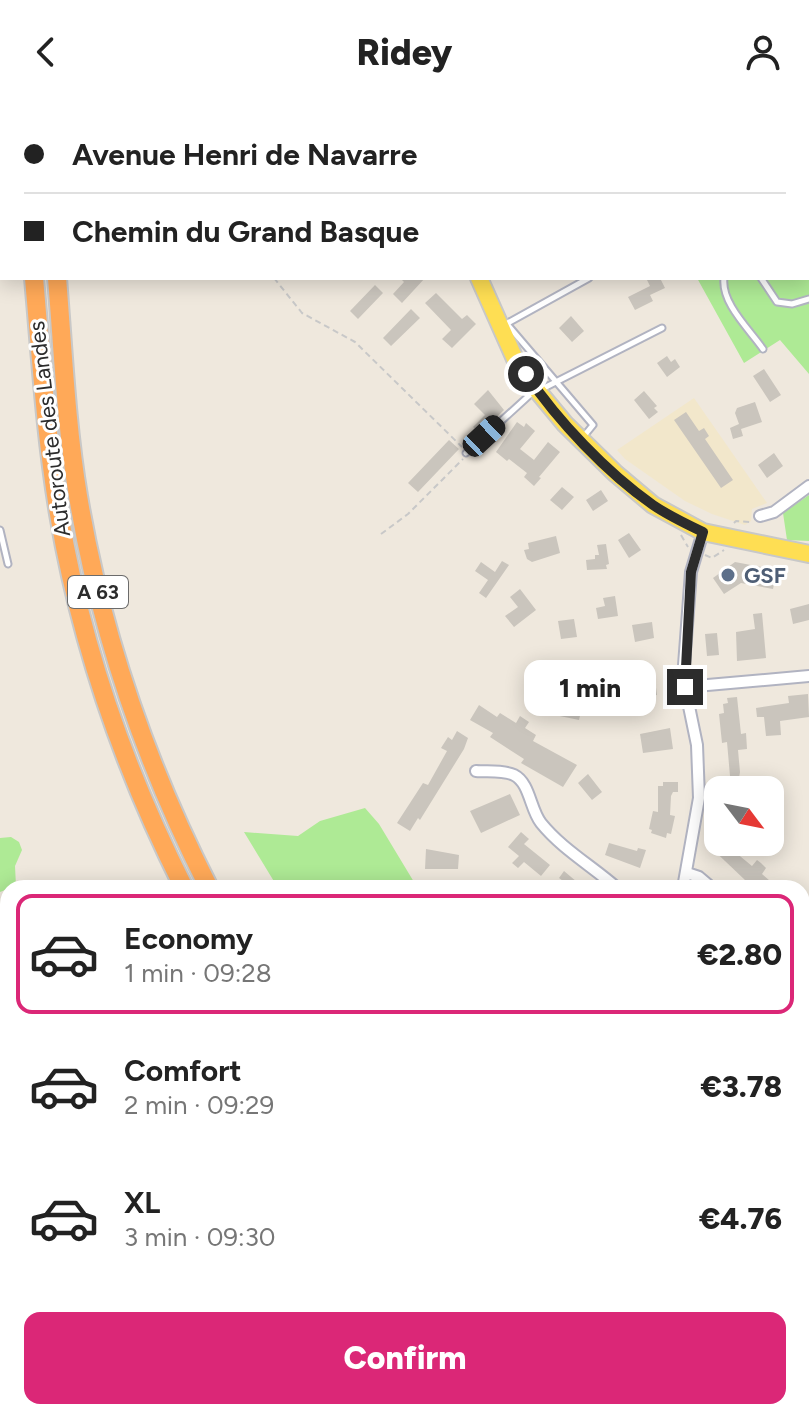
<!DOCTYPE html>
<html lang="en">
<head>
<meta charset="utf-8">
<style>
	body { margin:0; font-family:Figtree,sans-serif; background:#f6f6f6; color:#222; height:100vh; display:flex; flex-direction:column; font-size:30px; white-space:nowrap }
	* { box-sizing:border-box; margin:0 }
	p { font-size:26px; color:#767676 }
	.icon { flex:none; width:44px; height:44px; fill:none; stroke:currentColor; stroke-width:2; stroke-linecap:round; stroke-linejoin:round }
	.map { position:relative; flex:1; overflow:hidden }
	.details { position:absolute; left:0px; top:776px; width:810px; height:540px; display:flex; flex-direction:column; background:#fff; border-radius:24px 24px 0 0; box-shadow:0 4px 20px #0003 }
	.details>* { flex:none }
	.guide { position:absolute; left:0px; top:0px; width:810px; height:176px; box-shadow:0 4px 20px #0003; display:grid; align-content:center; height:176px; padding:0 24px; background:#fff }
	.needle { width:52px; rotate:122deg }
	.controls { position:absolute; left:704px; top:672px; display:grid; gap:16px }
	.controls a { display:grid; place-items:center; width:80px; height:80px; border-radius:16px; background:#fff; box-shadow:0 4px 20px #0003; font-size:40px }
	.end { position:absolute; width:36px; height:36px; margin:-18px; border:10px solid #2c2c2c; background:#fff; box-shadow:0 0 0 4px #fff }
	.from { border-radius:50% }
	.bubble { position:absolute; height:56px; border-radius:16px; background:#fff; box-shadow:0 4px 20px #0003; font-size:26px; font-weight:800; line-height:56px; text-align:center }
	.car { position:absolute; width:24px; height:48px; margin:-24px -12px; border-radius:10px; box-shadow:0 0 6px 2px #0007; background:linear-gradient(#222 24%,#8ab4d8 0 40%,#222 0 76%,#8ab4d8 0 86%,#222 0) }
	.guide b { display:flex; align-items:center; gap:28px; height:76px; font-size:30px }
	.guide b+b { border-top:2px solid #e0e0e0 }
	.guide i { width:20px; height:20px; background:#222 }
	ul { padding:14px 0 0; list-style:none }
	li { display:flex; align-items:center; gap:24px; height:120px; margin:0 16px 12px; padding:0 8px; border:4px solid transparent; border-radius:16px }
	li div { flex:1 }
	li b { display:block; font-size:30px }
	li em { font-style:normal; font-weight:800 }
	li.active { border-color:#db2777 }
	li>.icon { width:72px; height:72px; stroke-width:1.5 }
	.action { display:flex; gap:16px; margin-top:auto; padding:16px 24px }
	.action a { flex:1; height:92px; border-radius:16px; background:#db2777; color:#fff; font-size:32px; font-weight:800; line-height:92px; text-align:center }
	header { display:flex; justify-content:space-between; align-items:center; height:104px; padding:0 24px; background:#fff; font-size:36px; font-weight:800 }
	.map>svg:first-child { display:block }
</style>
</head>
<body>
<header><svg class="icon" aria-label="back" viewBox="0 0 24 24"><path d="M15 5l-7 7 7 7"/></svg>Ridey<svg class="icon" aria-label="person" viewBox="0 0 24 24"><circle cx="12" cy="8" r="4"/><path d="M4 21q1-7 8-7t8 7"/></svg></header>
<div class="map">
<svg width="809" height="1316" viewBox="0 0 809 1316">
	<rect width="100%" height="100%" fill="#efe8dd"/>
	<path fill="#f2e7cb" d="M694 294 767 399 752 405 751 417 745 421 712 410 685 397 625 355 617 346Z"/>
	<path fill="#aeea95" d="M809 0V270L780 236 744 259 697 174H808V2L531 1Z
		M809 391V437L787 436 783 409Z
		M365 704 379 720 417 783 278 784 244 728 298 732 320 717Z
		M11 733 19 738 22 746 15 762 16 782 0 788V734Z
		M809 1123V1316H599L609 1308H802V1130Z"/>
	<path fill="#cac5bd" d="M400 174H425L402 199 393 190 404 178Z
		M646 174H660L665 184 650 191 653 197 635 206 628 193 650 182Z
		M375 181 383 189 358 215 350 207Z
		M436 189 462 215 467 211 476 220 452 244 442 235 451 226 425 199Z
		M411 205 420 214 391 242 383 234Z
		M571 212 584 227 572 238 559 224Z
		M667 252 671 258 675 255 680 263 667 273 657 259Z
		M764 265 781 291 770 298 753 272Z
		M488 286 504 306 480 329 473 323 485 311 474 300Z
		M644 287 657 302 654 304 658 308 649 315 634 296Z
		M755 298 762 318 741 325 743 332 733 335 730 324 739 320 735 309 737 304Z
		M686 308 699 327 704 324 709 332 705 335 733 376 721 384 674 316Z
		M517 318 524 323 526 319 535 327 520 345 534 356 548 338 560 348 539 373 541 374 534 382 524 373 527 369 509 355 507 357 496 348Z
		M449 336 459 345 418 388 408 379Z
		M774 349 783 362 767 374 758 361Z
		M562 383 574 393 562 406 550 396Z
		M601 386 608 397 593 407 586 396Z
		M629 429 641 446 629 454 618 436Z
		M556 432 560 449 532 458 527 455 524 446 529 445 528 439Z
		M606 440 609 460 606 461 607 465 587 466 586 456 595 455V451H599L597 441Z
		M502 457 509 461 486 494 479 489 488 476 475 467 481 458 495 468Z
		M735 458 777 466 773 485 741 479 724 490 713 474Z
		M520 485 536 506 514 523 505 512 518 503 510 493Z
		M615 492 618 512 598 515 596 504 605 502 603 494Z
		M809 500V516L793 520 790 505Z
		M762 509 766 554 737 557 736 528 755 525 753 510Z
		M574 515 577 533 561 535 558 517Z
		M652 518 654 534 635 538 632 521Z
		M717 529 719 551 707 552 705 530Z
		M655 576 657 591 639 594 637 579Z
		M556 588 584 594 579 616 550 610Z
		M808 590 809 613 780 617 781 631 766 632 764 613H757L756 604 789 599 788 592Z
		M737 593 741 630 746 629 747 645 738 646 740 668 737 686H721L722 672H730L727 638 722 639 719 610 724 609 723 600 728 599 727 594Z
		M479 601 497 613 500 609 516 619 520 612 529 618 525 624 536 631 533 637 577 661 563 683 521 659 524 655 490 633 493 629 470 616Z
		M670 624 673 645 643 649 640 630Z
		M457 627 468 634 464 645 420 716 418 714 410 727 397 719 423 679 428 681 447 647 441 644 448 633 452 636Z
		M588 670 602 688 592 696 578 679Z
		M663 678H678V688H673L671 692 670 711 675 712 671 730 667 729 666 734 651 729 652 726 649 725 653 707 658 708V682H663Z
		M510 690 520 711 481 729 470 707Z
		M521 728 529 735 524 740 550 761 541 772 524 758 518 764 512 759 519 752 508 743Z
		M705 738H744L735 748 752 762 757 756 761 759 766 764 762 770 778 784H762L754 777 749 784 742 779 745 776Z
		M609 739 637 747 638 744 646 746 640 764 605 751Z
		M426 745 459 751 458 765H425Z
		M564 767 577 778 572 784H549L563 777 559 774Z
		M0 987 8 990V1017L0 1014Z
		M0 1051 8 1059V1084L0 1076Z"/>
	<g fill="none" stroke-linecap="round" stroke-linejoin="round">
		<defs>
			<path id="lane" d="M83 0 84 2
				M808 45H809
				M808 132H809
				M724 174C721 199 749 225 763 245
				M761 174 777 198 792 200 809 195
				M507 220 593 321 584 332
				M504 221 589 174
				M542 285 662 224
				M466 349 533 288
				M0 426 8 460
				M0 946 8 933"/>
			<path id="street" d="M328 2 332 0
				M0 119 2 118
				M760 412 774 408 809 382
				M685 583 809 572
				M476 667C487 668 504 666 514 671 530 679 530 705 541 719 562 745 592 762 617 784
				M687 769 699 773 712 784
				M431 783 432 784
				M683 784 699 694 697 641 685 583 684 561 691 468 703 428
				M802 888 809 882
				M0 950 8 952
				M802 954 809 956
				M0 1028 8 1032
				M0 1114 8 1118
				M0 1146 8 1142
				M0 1287 8 1297
				M389 1316 394 1308"/>
			<path id="primary" d="M412 0V2
				M479 174 515 255 536 285 565 320 615 369 653 401 703 428 809 450"/>
			<path id="highway" d="M18 0V2
				M41 0V2
				M34 174C41 253 46 332 59 410 81 541 124 665 184 784
				M57 174C63 247 66 320 78 392 101 530 146 660 209 784
				M682 1308 696 1316
				M728 1308 743 1316"/>
		</defs>
		<use href="#lane" stroke="#b1b3c1" stroke-width="9"/>
		<use href="#street" stroke="#b1b3c1" stroke-width="14"/>
		<use href="#primary" stroke="#c8c8c8" stroke-width="20"/>
		<use href="#highway" stroke="#c8c8c8" stroke-width="22"/>
		<path stroke="#c8c8c8" stroke-width="2" stroke-dasharray="6 4" stroke-linecap="butt" d="M274 174 302 209 355 238 462 343
			M734 419 736 417 750 418
			M381 430 408 410 463 355
			M681 431 688 443
			M705 451 712 454 724 446
			M0 922 8 909
			M0 977 8 981"/>
		<use href="#lane" stroke="#fff" stroke-width="5"/>
		<use href="#street" stroke="#fff" stroke-width="10"/>
		<use href="#primary" stroke="#fede53" stroke-width="16"/>
		<use href="#highway" stroke="#ffa958" stroke-width="18"/>
	</g>
	<g fill="none" stroke-linecap="round" stroke-linejoin="round">
		<path stroke="#2c2c2c" stroke-width="10" d="M526 270C558 317 606 368 653 401 669 412 686 420 703 428L691 468 685 583"/>
	</g>
	<circle fill="#5c6f8a" stroke="#fff" stroke-width="3" cx="728" cy="471" r="8"/>
	<g text-anchor="middle" stroke-width="6" stroke-linejoin="round" paint-order="stroke">
		<rect fill="#fff" stroke="#6b6b6b" stroke-width="2" x="68" y="472" width="60" height="32" rx="6"/>
		<g font-size="20" font-weight="bold" fill="#2c2c2c">
			<text x="98" y="495">A 63</text>
		</g>
		<g font-size="22" fill="#2c2c2c" stroke="#fff">
			<text transform="translate(49 325) rotate(-97)" y="8">Autoroute des Landes</text>
		</g>
		<g font-size="22" font-weight="bold" fill="#4e5e75" stroke="#fff" text-anchor="start">
			<text x="744" y="479">GSF</text>
		</g>
	</g>
</svg>
<div class="controls">
<a><svg class="needle" viewBox="-14 -14 28 28"><path d="M0-13l5 13h-10z" fill="#e53935"/><path d="M0 13l5-13h-10z" fill="#767676"/></svg></a>
</div>
<i class="end from" style="left:526px;top:270px"></i>
<i class="end" style="left:685px;top:583px"></i>
<div class="bubble" style="left:524px;top:556px;width:132px">1 min</div>
<i class="car" style="left:484px;top:332px;rotate:47deg"></i>
<div class="guide">
<b><i class="from"></i>Avenue Henri de Navarre</b>
<b><i></i>Chemin du Grand Basque</b>
</div>
<section class="details">
<ul>
<li class="active"><svg class="icon" aria-label="car" viewBox="0 0 24 24"><path d="M5 17H2v-5l4-1 3-4h7l3 4 3 1v5h-3M9 17h6M6 11h13"/><circle cx="7" cy="17" r="2"/><circle cx="17" cy="17" r="2"/></svg><div><b>Economy</b><p>1 min · 09:28</p></div><em>€2.80</em></li>
<li><svg class="icon" aria-label="car" viewBox="0 0 24 24"><path d="M5 17H2v-5l4-1 3-4h7l3 4 3 1v5h-3M9 17h6M6 11h13"/><circle cx="7" cy="17" r="2"/><circle cx="17" cy="17" r="2"/></svg><div><b>Comfort</b><p>2 min · 09:29</p></div><em>€3.78</em></li>
<li><svg class="icon" aria-label="car" viewBox="0 0 24 24"><path d="M5 17H2v-5l4-1 3-4h7l3 4 3 1v5h-3M9 17h6M6 11h13"/><circle cx="7" cy="17" r="2"/><circle cx="17" cy="17" r="2"/></svg><div><b>XL</b><p>3 min · 09:30</p></div><em>€4.76</em></li>
</ul>
<div class="action"><a>Confirm</a></div>
</section>
</div>
</body>
</html>
